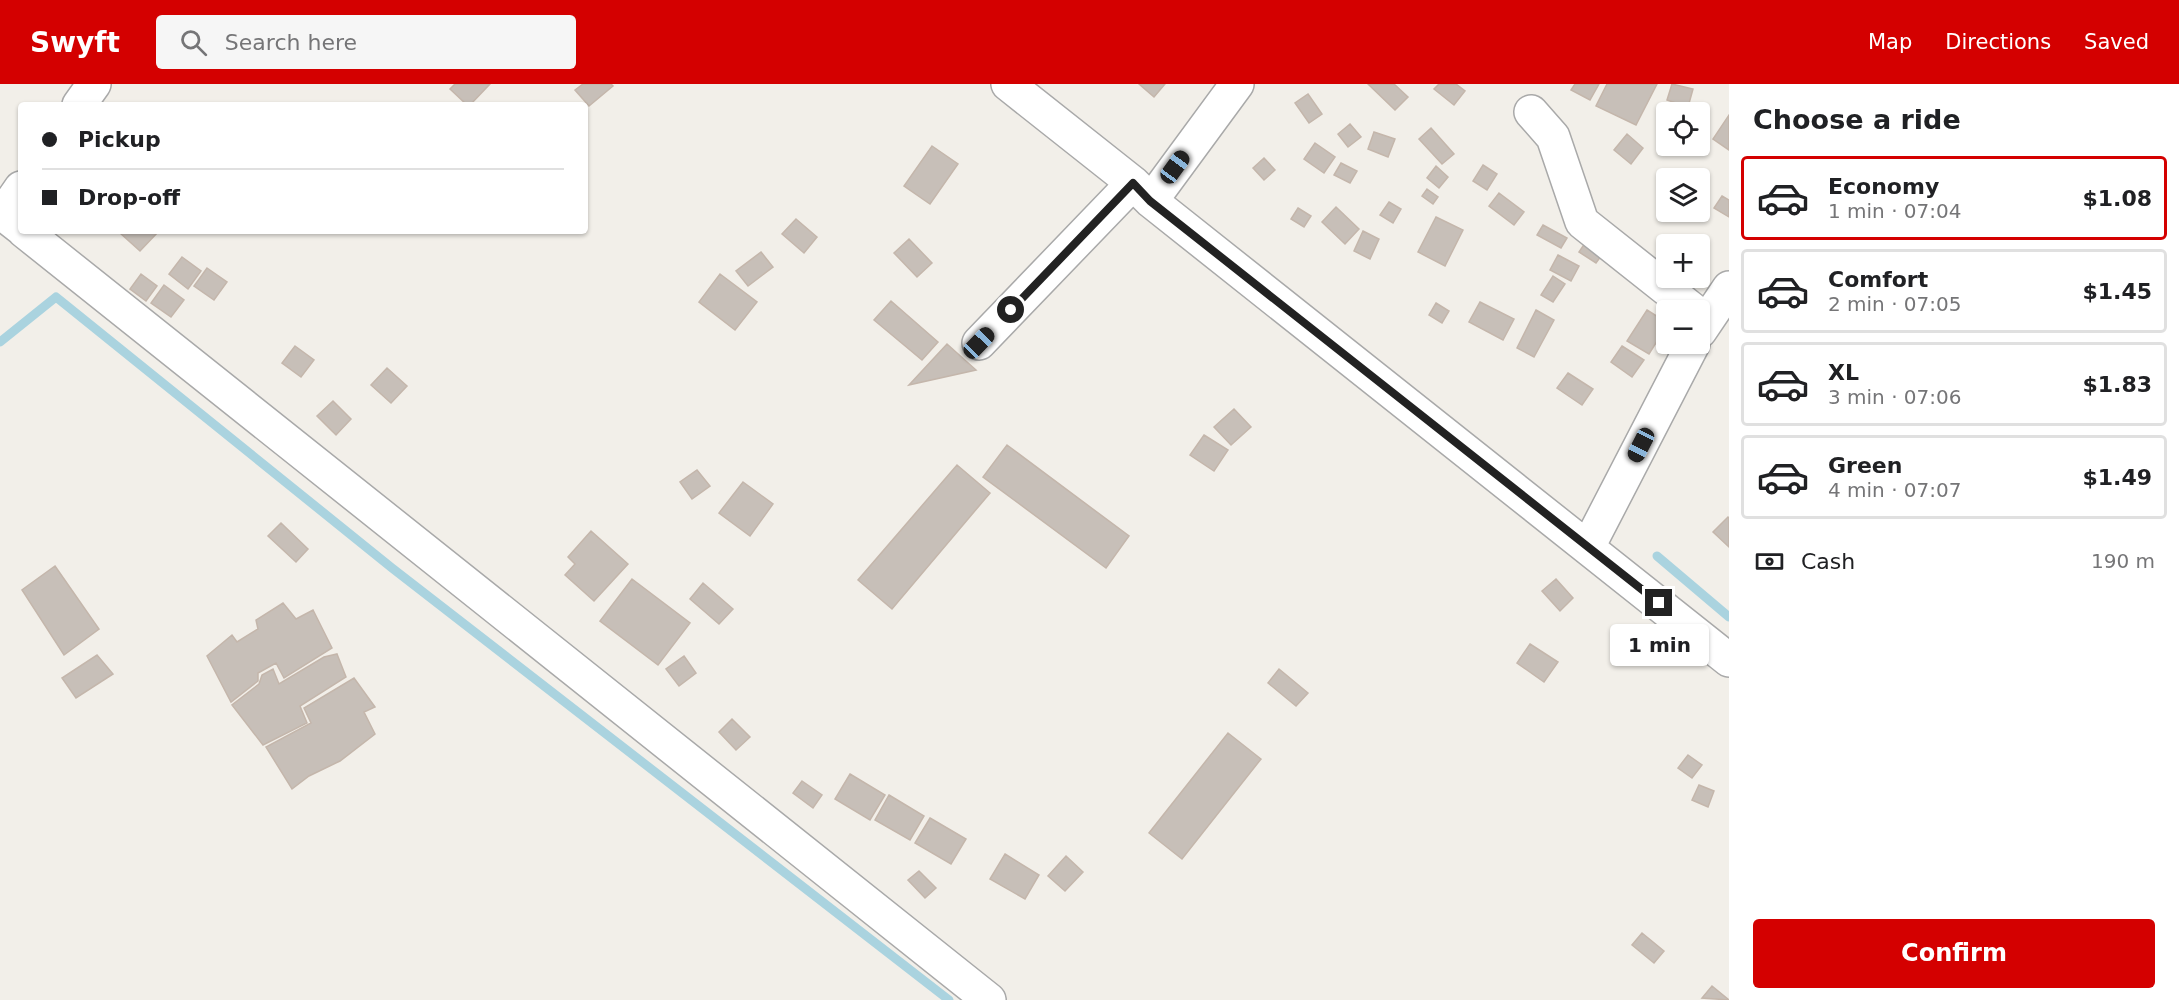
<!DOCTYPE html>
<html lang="en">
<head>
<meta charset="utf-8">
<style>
	body { margin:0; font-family:"DejaVu Sans",sans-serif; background:#f6f6f6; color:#202124; height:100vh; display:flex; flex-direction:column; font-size:22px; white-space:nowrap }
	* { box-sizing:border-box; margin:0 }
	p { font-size:20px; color:#757577 }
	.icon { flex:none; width:33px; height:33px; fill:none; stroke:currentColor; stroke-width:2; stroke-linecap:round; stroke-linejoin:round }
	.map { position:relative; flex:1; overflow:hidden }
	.sheet { display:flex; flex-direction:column; background:#fff; width:450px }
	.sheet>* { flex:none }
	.top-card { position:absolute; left:18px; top:18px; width:570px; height:132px; border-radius:6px; box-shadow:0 2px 4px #0004; display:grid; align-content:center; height:132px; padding:0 24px; background:#fff }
	.fabs { position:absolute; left:1656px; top:18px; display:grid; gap:12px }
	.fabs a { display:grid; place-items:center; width:54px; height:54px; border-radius:6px; background:#fff; box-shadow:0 2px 4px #0004; font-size:30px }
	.end { position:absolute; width:27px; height:27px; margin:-14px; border:8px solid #222; background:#fff; box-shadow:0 0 0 3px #fff }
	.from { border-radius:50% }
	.bubble { position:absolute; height:42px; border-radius:6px; background:#fff; box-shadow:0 2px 4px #0004; font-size:20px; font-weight:800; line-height:42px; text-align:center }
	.car { position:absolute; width:18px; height:36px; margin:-18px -9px; border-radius:8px; box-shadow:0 0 4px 2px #0007; background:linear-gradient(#222 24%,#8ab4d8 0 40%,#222 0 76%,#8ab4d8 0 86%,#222 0) }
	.top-card b { display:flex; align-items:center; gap:21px; height:57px; font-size:22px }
	.top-card b+b { border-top:2px solid #e0e0e0 }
	.top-card i { width:15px; height:15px; background:#202124 }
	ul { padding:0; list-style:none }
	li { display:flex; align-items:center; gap:18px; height:84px; margin:0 12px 9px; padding:0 12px; border:3px solid #e0e0e0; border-radius:6px }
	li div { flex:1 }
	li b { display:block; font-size:22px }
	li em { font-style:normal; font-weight:800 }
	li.current { border-color:#d40000 }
	li>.icon { width:54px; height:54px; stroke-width:1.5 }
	h2 { padding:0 24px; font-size:27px; line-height:72px }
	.pay { display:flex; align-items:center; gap:15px; height:66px; padding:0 24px; font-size:22px }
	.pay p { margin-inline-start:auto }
	.primary-button { display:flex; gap:12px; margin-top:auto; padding:12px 24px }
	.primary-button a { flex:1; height:69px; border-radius:6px; background:#d40000; color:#fff; font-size:24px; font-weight:800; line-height:69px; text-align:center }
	header { display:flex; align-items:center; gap:36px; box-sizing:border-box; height:84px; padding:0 30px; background:#d40000; color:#fff }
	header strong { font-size:28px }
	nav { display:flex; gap:33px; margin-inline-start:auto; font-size:21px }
	.search { width:420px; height:54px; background:#f6f6f6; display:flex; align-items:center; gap:15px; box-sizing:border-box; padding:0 21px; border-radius:6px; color:#757577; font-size:22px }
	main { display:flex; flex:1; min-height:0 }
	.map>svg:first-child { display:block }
</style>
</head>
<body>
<header>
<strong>Swyft</strong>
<div class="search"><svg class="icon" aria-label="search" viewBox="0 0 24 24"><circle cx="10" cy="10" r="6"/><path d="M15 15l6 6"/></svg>Search here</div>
<nav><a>Map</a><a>Directions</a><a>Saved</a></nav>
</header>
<main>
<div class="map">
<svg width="1729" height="916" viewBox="0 0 1729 916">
	<rect width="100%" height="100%" fill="#f2efe9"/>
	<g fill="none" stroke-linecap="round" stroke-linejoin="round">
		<path stroke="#aad3df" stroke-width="9" d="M0 258 56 213 392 484 949 916
			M1657 472 1729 533"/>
	</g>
	<path fill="#c7bfb8" stroke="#c4b6ab" stroke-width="1.5" d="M455 0H490L470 21H467L450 5Z
		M611 0 613 2 589 22 575 6 583 0Z
		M1139 0H1165L1154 13Z
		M1368 0H1394L1408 13 1395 26Z
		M1439 0H1456L1465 7 1454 21 1434 5Z
		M1575 0H1599L1590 16 1571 6Z
		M1607 0H1657L1636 41 1596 22Z
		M1672 0 1693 5 1688 23 1667 16Z
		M1308 10 1322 30 1309 39 1295 19Z
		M1729 31V66L1713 55Z
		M1350 40 1361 53 1348 63 1338 50Z
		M1431 44 1454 70 1442 80 1419 55Z
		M1374 48 1395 55 1388 73 1368 65Z
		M1627 50 1643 64 1631 80 1614 66Z
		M1315 59 1335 73 1324 89 1304 75Z
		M932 62 958 80 930 120 904 102Z
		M1264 74 1275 86 1264 96 1253 84Z
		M1341 79 1357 87 1350 99 1334 91Z
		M1483 81 1497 90 1487 106 1473 97Z
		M1436 82 1448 93 1439 104 1427 94Z
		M1427 105 1438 113 1433 120 1422 112Z
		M1499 109 1524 128 1514 141 1489 122Z
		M1722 112 1729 116V133L1714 124Z
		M1389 118 1401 125 1393 139 1380 131Z
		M1336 123 1359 145 1345 160 1322 138Z
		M1298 124 1311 132 1304 143 1291 135Z
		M1436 133 1463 146 1445 182 1418 168Z
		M796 135 817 153 804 169 782 150Z
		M1543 141 1567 154 1561 164 1537 151Z
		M122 147H159L140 167 120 149Z
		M1363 147 1379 155 1370 175 1354 167Z
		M909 155 932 179 917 193 894 169Z
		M1587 156 1604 168 1596 179 1579 168Z
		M761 168 773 183 748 202 736 187Z
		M1558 171 1579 182 1571 197 1550 186Z
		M182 173 201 187 188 205 169 190Z
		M207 184 227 198 214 216 194 202Z
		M141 190 157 202 146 217 130 205Z
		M720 190 757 218 735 246 699 218Z
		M1553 192 1565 200 1553 218 1541 211Z
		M164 201 184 216 171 233 151 219Z
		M891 217 938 258 922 276 874 236Z
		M1480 218 1514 235 1503 256 1469 238Z
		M1436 219 1449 227 1442 239 1429 231Z
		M1536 226 1554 236 1534 273 1517 264Z
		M1647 226 1666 238V243L1649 270 1627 257Z
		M947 260 976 286 909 301Z
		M295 262 314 276 301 293 282 279Z
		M1622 262 1644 276 1632 293 1611 278Z
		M387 284 407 302 391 319 371 301Z
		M1568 289 1593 305 1582 321 1557 304Z
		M333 317 351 335 336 351 317 332Z
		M1234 325 1251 343 1231 361 1214 343Z
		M1204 351 1228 366 1214 387 1190 371Z
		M1007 361 1129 452 1106 484 983 393Z
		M957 381 990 409 892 525 858 496Z
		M697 386 710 402 692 415 680 398Z
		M743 398 773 420 750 452 719 429Z
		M1728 433 1729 434V463L1713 448Z
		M281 439 308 465 296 478 268 452Z
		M591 447 628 480 594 517 565 491 575 480 568 473Z
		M55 482 99 545 64 571 22 506Z
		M632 495 690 539 658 581 600 537Z
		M1556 495 1573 514 1560 527 1542 507Z
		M703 499 733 525 719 540 690 515Z
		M283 519 296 535 313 526 332 564 284 594 276 579 258 589V597L231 618 207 572 232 551 237 558 258 545 256 536Z
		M1530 560 1558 578 1544 598 1517 579Z
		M337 570 346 593 300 622 307 639 263 661 232 621 259 600 262 591 273 585 279 600 324 573Z
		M97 571 113 590 76 614 62 594Z
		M684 572 696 589 679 602 666 585Z
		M1279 585 1308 609 1296 622 1268 599Z
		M354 594 375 623 364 628 375 650 340 677 309 692 292 705 266 663 311 639 304 624Z
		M732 635 750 653 736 666 719 648Z
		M1228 649 1261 675 1182 775 1149 749Z
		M1688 671 1702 681 1692 694 1678 684Z
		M850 690 885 711 870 736 835 715Z
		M802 697 822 711 813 724 793 709Z
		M1699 701 1714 707 1708 723 1692 716Z
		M889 711 924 732 910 756 875 736Z
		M930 734 966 755 951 780 915 759Z
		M1005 770 1039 791 1025 815 990 795Z
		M1066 772 1083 788 1065 807 1048 792Z
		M919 787 936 804 925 814 908 796Z
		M1642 849 1664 867 1654 879 1632 861Z
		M1712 902 1729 916 1702 914Z"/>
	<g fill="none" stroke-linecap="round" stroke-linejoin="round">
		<defs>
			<path id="minor" d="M1008 0 1133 99 1151 117 1729 576
				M79 21 94 0
				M1531 28 1553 53 1582 138 1693 226
				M21 104 3 130 21 144
				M1151 117 1237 0
				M24 147 989 916
				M1700 247 1729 204
				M979 259 1133 99
				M1588 463 1693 260"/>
		</defs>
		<use href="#minor" stroke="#a9a9a9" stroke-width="36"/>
		<use href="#minor" stroke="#fff" stroke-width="33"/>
	</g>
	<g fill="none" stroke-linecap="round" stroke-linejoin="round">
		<path stroke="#222" stroke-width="8" d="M1011 226 1133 99 1150 117 1659 519"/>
	</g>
</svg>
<div class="fabs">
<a><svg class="icon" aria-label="locate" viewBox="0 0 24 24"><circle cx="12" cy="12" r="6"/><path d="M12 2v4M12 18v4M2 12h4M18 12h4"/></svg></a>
<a><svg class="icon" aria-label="layers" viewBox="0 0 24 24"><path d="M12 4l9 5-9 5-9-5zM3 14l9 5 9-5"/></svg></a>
<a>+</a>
<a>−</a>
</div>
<i class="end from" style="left:1011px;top:226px"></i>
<i class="end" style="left:1659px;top:519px"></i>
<div class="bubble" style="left:1610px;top:540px;width:99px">1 min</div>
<i class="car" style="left:1175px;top:83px;rotate:36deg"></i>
<i class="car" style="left:979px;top:259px;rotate:44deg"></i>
<i class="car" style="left:1641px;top:361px;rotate:207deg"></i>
<div class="top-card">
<b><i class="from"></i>Pickup</b>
<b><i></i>Drop-off</b>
</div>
</div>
<section class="sheet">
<h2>Choose a ride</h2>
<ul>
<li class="current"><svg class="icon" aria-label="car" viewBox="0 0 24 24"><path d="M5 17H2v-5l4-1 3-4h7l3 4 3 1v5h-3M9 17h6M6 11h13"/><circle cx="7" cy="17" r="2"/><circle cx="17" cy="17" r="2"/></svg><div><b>Economy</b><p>1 min · 07:04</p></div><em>$1.08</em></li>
<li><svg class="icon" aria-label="car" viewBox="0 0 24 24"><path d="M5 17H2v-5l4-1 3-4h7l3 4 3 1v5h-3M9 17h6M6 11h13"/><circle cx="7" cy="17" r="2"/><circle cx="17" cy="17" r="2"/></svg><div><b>Comfort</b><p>2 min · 07:05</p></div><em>$1.45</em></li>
<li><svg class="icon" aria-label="car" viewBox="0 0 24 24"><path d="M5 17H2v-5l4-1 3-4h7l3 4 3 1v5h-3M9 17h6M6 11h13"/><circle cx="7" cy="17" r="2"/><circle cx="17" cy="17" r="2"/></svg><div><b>XL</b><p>3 min · 07:06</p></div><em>$1.83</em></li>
<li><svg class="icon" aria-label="car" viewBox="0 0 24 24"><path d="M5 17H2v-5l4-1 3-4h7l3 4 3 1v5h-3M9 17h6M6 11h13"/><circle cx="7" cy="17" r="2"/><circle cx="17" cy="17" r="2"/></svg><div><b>Green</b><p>4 min · 07:07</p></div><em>$1.49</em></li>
</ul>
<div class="pay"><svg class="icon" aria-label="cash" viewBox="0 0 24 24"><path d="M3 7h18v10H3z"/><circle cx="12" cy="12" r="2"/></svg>Cash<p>190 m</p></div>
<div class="primary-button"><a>Confirm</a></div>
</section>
</main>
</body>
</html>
